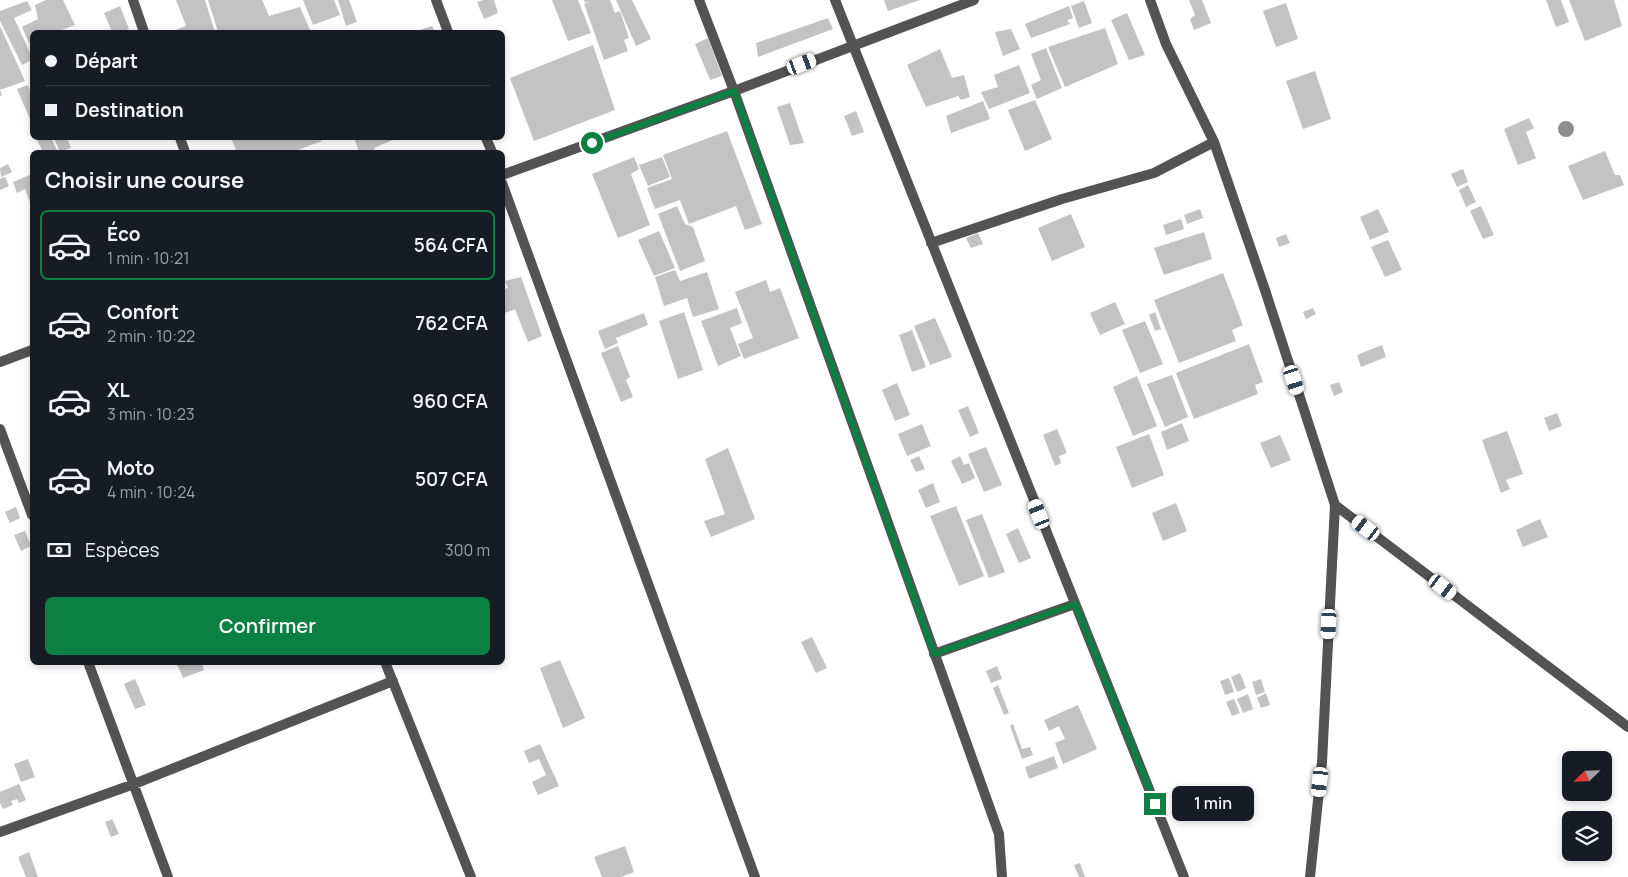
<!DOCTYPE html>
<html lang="fr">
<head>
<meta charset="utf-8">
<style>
	body { margin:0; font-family:Manrope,sans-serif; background:#242831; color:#f1f3f6; height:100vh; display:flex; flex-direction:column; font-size:19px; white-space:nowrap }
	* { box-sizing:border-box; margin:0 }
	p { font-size:16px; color:#9ea1a6 }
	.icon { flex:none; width:28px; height:28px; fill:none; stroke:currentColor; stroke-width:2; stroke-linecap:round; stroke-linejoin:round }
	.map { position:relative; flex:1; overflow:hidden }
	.side { position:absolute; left:30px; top:150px; width:475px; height:515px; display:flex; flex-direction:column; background:#171b24; border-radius:8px; box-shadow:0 2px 8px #0003 }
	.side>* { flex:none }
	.guide { position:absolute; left:30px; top:30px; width:475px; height:110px; border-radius:8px; box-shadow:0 2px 8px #0003; display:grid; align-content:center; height:110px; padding:0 15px; background:#171b24 }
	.needle { width:32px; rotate:247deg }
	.fabs { position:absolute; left:1562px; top:751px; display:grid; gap:10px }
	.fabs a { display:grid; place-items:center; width:50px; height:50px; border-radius:8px; background:#171b24; box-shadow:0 2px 8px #0003; font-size:25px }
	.end { position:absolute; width:22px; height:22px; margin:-11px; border:6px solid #0b8043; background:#fff; box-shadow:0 0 0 2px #fff }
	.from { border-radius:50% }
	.bubble { position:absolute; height:35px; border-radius:8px; background:#171b24; box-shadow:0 2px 8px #0003; font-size:16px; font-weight:600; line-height:35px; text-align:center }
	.car { position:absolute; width:15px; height:30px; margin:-15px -8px; border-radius:6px; box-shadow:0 0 4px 1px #0007; background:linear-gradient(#fff 24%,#345 0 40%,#fff 0 76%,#345 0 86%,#fff 0) }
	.guide b { display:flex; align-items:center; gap:18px; height:48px; font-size:19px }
	.guide b+b { border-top:1px solid #363941 }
	.guide i { width:12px; height:12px; background:#f1f3f6 }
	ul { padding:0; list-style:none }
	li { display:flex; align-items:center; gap:15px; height:70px; margin:0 10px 8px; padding:0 5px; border:2px solid transparent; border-radius:8px }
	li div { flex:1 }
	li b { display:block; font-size:19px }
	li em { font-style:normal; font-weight:600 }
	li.on { border-color:#0b8043 }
	li>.icon { width:45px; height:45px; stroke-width:1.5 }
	h2 { padding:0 15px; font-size:22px; line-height:60px }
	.pay { display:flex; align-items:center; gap:12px; height:55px; padding:0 15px; font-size:19px }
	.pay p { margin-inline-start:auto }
	.cta { display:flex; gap:10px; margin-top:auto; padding:10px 15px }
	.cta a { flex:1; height:58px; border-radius:8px; background:#0b8043; color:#fff; font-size:20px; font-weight:600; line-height:58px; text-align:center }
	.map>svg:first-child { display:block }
</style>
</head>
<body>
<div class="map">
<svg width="1628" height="877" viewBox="0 0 1628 877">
	<rect width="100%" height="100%" fill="#fff"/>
	<path fill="#c3c3c3" d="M46 0H63L75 25 56 32H32V41L29 43 22 27 38 19 35 5Z
		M176 0H205L215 32H171L186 26Z
		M208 0H262L269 16 300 7 311 32H218Z
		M303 0H334L340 15 313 25Z
		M338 0H349L357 22 346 26Z
		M483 0H494L498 13 484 19 477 2Z
		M552 0H578L591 33 568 41Z
		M584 0H610L615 13 620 11 629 38 624 40 628 51 604 60 584 4 592 1 585 3Z
		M616 0H632L651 39 636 46Z
		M884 0H920L888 11Z
		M1189 0H1202L1211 23 1194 30 1190 19 1195 15Z
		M1546 0H1561L1569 22 1556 27Z
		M1569 0H1614L1622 26 1585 41Z
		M27 1 32 10 14 18 32 57V60L22 65 0 21V11Z
		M1084 1 1092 23 1079 28 1071 6Z
		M1286 3 1298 39 1276 47 1263 11Z
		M120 6 129 29 120 32H112L104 13Z
		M1069 6 1073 18 1067 20 1070 24 1031 38 1025 24Z
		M1127 13 1145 55 1129 60 1111 20Z
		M828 18 833 29 758 57 756 43Z
		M0 26 25 81 0 90 2 95 0 96Z
		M432 26 435 32H414Z
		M1105 28 1118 64 1065 87 1048 47Z
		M1011 29 1020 49 1003 56 995 32Z
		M708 38 722 76 710 80 695 44Z
		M593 45 615 110 534 141 510 78Z
		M1046 48 1062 88 1037 99 1031 85 1041 80 1031 54Z
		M940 49 952 78 964 75 970 97 961 100 958 96 926 107 907 65Z
		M1019 65 1030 93 989 109 981 92 998 87 994 75Z
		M1315 71 1331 119 1303 129 1286 81Z
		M28 85 32 96V118L30 119 17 89Z
		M1035 100 1052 139 1025 151 1008 110Z
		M983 101 990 119 951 133 946 116Z
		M790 103 804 143 790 145 777 107Z
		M856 111 864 132 852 136 844 116Z
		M1529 118 1534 128 1526 132 1536 158 1518 165 1504 129Z
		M727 131 762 224 745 230 736 206 689 224 680 200 655 209 647 188 672 179 663 155Z
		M36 138H51L58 152H43Z
		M54 138H67L71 148 60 152Z
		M231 138H321L322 141 292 152H237Z
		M354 138H394L395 139 374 148 376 152H359Z
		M1605 151 1615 175H1620L1624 185 1583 200 1568 166Z
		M634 157 639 169 631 174 650 225 618 238 592 174Z
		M662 157 670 177 648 186 639 165Z
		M8 164 12 172 1 177 0 168Z
		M1463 169 1468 182 1457 187 1451 174Z
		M32 174V208L25 189 17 193 13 182Z
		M5 177 9 186 0 190V179Z
		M1468 185 1476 202 1466 207 1459 190Z
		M677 206 685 224 693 227 705 261 680 271 658 214Z
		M1481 206 1494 235 1483 239 1470 211Z
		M1200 209 1203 218 1187 224 1184 215Z
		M1378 209 1389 232 1370 240 1360 217Z
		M1071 214 1085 247 1052 261 1038 228Z
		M1181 219 1184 229 1166 235 1163 225Z
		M659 231 675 268 654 276 638 240Z
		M1204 232 1212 259 1164 275 1154 248Z
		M978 233 983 244 971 248 966 238Z
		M1286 234 1290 243 1279 247 1276 238Z
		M1388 240 1402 270 1385 277 1371 247Z
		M675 270 680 281 707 272 719 309 693 317 687 298 664 306 655 277Z
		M1223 273 1243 325 1232 330 1236 341 1179 363 1154 300Z
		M521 277 542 336 528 342 515 309 502 314V290L508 288 505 281Z
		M766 280 770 292 780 288 799 338 744 359 738 344 753 338 735 292Z
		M1115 302 1125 324 1100 335 1090 313Z
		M737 308 742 323 730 328 741 356 718 366 701 321Z
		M1313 308 1316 314 1306 319 1303 312Z
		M684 312 703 370 678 379 659 321Z
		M1155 312 1161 329 1155 331 1149 315Z
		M644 313 648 325 616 338 618 343 605 349 598 331Z
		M935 318 952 357 930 365 914 326Z
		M1145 321 1163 364 1140 373 1122 330Z
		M912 330 926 367 912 372 899 335Z
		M1249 344 1263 382 1255 385 1258 394 1194 419 1176 373Z
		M1382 345 1386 357 1361 367 1357 355Z
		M618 346 630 377 626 380 633 397 621 402 601 353Z
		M1172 375 1188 417 1165 427 1147 384Z
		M1137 376 1157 426 1133 436 1113 387Z
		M1339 382 1343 392 1334 396 1330 385Z
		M897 383 910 415 895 421 882 390Z
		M968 406 979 433 970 437 958 410Z
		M1557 413 1562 426 1549 431 1544 418Z
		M1182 423 1189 441 1167 450 1161 432Z
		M922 424 931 446 907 456 898 434Z
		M1057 429 1067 453 1059 456 1061 463 1055 466 1043 435Z
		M1507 431 1523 474 1506 480 1510 489 1501 493 1482 440Z
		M1149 434 1164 475 1132 488 1116 447Z
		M1280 435 1291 460 1271 468 1260 443Z
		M986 447 1002 485 984 492 968 454Z
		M728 448 755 519 711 537 704 521 725 514 705 459Z
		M919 456 925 469 916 472 910 460Z
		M960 456 964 465 969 463 975 478 962 484 951 461Z
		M933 483 940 502 926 508 918 490Z
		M1176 503 1187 531 1163 541 1152 513Z
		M956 506 984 576 959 586 930 516Z
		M16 507 20 518 10 523 5 512Z
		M982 514 1005 572 989 578 966 520Z
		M1540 519 1548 537 1523 547 1516 530Z
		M1018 528 1031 558 1019 563 1006 534Z
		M25 531 31 546 21 551 14 535Z
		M812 637 827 668 816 673 801 642Z
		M560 660 585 718 563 728 540 668Z
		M176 662H201L204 670 183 678Z
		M997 666 1002 679 991 683 986 671Z
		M1240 673 1246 688 1237 692 1231 677Z
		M1229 678 1234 692 1225 695 1220 681Z
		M135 679 146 705 135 709 124 684Z
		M1261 679 1265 692 1256 695 1252 682Z
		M998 685 1009 713 1004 715 993 688Z
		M1266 693 1270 705 1261 708 1257 698Z
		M1248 694 1253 709 1243 713 1237 699Z
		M1234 699 1240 713 1232 716 1226 702Z
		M1078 705 1097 749 1063 764 1055 743 1065 739 1059 726 1049 731 1044 720Z
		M1013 724 1022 749 1030 747 1033 755 1022 759 1010 726Z
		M540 744 559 786 538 795 532 782 546 775 539 759 529 763 524 751Z
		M1054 756 1058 768 1029 779 1025 767Z
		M28 759 35 777 21 782 14 764Z
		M19 784 26 800 19 803 17 799 11 801 13 805 3 809 0 803V792Z
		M112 819 119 834 111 837 105 822Z
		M625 846 634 872 621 877H602L594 857Z
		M29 852 38 877H26L18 857Z
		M1080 863 1085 877H1079L1074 865Z"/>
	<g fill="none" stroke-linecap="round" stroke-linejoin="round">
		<path stroke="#535353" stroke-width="10" d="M133 0 144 32
			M436 0 448 32
			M699 0 734 91 999 834 1002 877
			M835 0 1184 877
			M180 138 185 152
			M486 138 492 152
			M1214 142 1265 290 1335 505 1322 762 1310 877
			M502 175 734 91 974 0
			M502 183 755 877
			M931 243 1062 199 1154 173 1214 142 1166 44 1150 0
			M0 362 32 350
			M0 429 32 515
			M1335 505 1628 727
			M934 654 1075 604
			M88 662 168 877
			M385 662 471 877
			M0 832 134 784 393 681"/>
	</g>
	<circle fill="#8e8e8e" cx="1566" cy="129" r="8"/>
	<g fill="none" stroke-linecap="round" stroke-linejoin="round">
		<path stroke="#0b8043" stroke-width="6" d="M592 143 734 91 934 654 1075 604 1155 804"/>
	</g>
</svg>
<div class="fabs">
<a><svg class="needle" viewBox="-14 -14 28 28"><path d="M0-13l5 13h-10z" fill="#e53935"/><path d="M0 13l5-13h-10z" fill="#9ea1a6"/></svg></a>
<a><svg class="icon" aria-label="layers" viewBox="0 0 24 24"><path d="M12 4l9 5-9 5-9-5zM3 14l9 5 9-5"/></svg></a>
</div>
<i class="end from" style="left:592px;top:143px"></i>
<i class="end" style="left:1155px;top:804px"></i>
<div class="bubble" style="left:1172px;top:786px;width:82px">1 min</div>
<i class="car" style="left:802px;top:64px;rotate:69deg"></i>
<i class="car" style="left:1294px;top:380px;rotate:162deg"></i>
<i class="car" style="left:1039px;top:514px;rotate:338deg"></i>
<i class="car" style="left:1366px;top:528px;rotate:307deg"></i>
<i class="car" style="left:1443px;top:587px;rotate:127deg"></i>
<i class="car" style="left:1329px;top:624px;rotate:183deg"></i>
<i class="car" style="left:1320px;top:782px;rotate:186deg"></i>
<div class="guide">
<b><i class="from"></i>Départ</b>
<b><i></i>Destination</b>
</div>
<section class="side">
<h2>Choisir une course</h2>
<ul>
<li class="on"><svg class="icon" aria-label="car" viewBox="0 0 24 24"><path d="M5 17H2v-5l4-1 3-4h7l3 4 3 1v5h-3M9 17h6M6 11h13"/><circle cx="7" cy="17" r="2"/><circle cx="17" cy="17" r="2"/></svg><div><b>Éco</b><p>1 min · 10:21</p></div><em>564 CFA</em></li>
<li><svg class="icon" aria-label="car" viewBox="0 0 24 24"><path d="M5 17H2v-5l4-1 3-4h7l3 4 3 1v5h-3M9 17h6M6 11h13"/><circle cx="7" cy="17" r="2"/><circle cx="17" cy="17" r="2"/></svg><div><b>Confort</b><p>2 min · 10:22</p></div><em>762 CFA</em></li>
<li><svg class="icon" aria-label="car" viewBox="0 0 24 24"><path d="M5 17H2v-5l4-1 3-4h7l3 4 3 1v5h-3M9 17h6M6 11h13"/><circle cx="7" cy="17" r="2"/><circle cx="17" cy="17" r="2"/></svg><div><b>XL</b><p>3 min · 10:23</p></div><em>960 CFA</em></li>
<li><svg class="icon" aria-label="car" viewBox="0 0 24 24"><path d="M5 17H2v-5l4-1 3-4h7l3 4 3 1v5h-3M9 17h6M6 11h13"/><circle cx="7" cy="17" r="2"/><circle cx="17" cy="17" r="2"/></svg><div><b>Moto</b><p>4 min · 10:24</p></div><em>507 CFA</em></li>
</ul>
<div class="pay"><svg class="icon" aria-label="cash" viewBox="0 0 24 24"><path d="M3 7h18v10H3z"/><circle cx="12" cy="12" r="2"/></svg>Espèces<p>300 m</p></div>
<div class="cta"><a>Confirmer</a></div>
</section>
</div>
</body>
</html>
